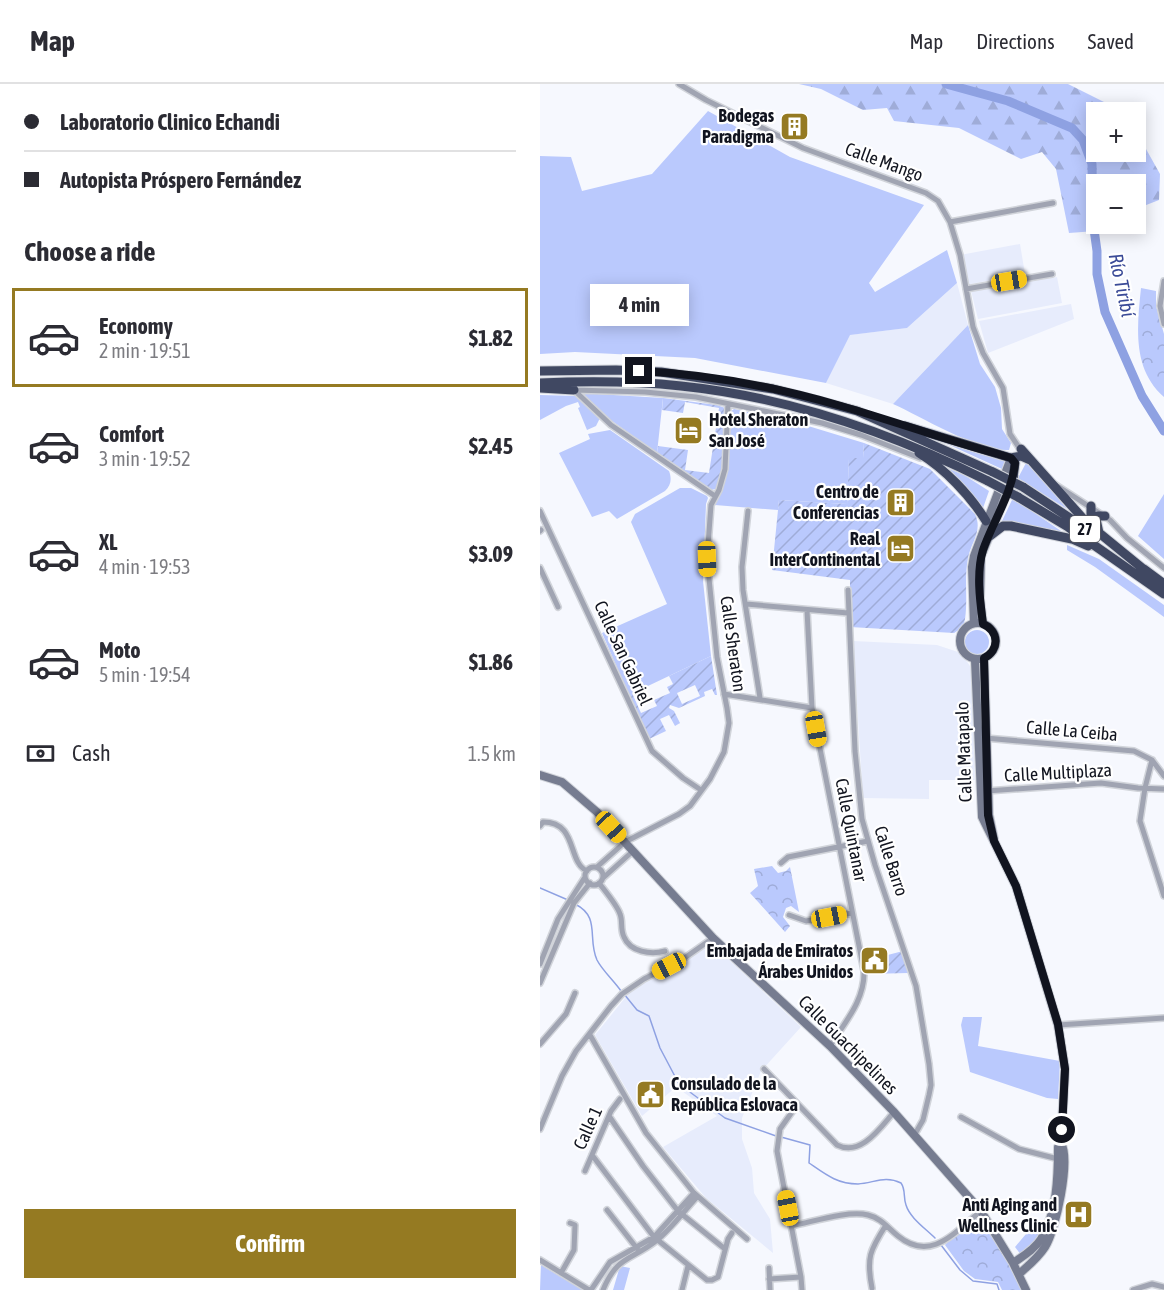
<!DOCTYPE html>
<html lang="en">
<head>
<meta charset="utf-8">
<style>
	body { margin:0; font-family:"Asap Condensed",sans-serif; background:#f7f7f7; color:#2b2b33; height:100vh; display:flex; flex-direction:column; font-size:22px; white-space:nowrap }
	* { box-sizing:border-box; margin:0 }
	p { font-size:20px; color:#7c7c81 }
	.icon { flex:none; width:33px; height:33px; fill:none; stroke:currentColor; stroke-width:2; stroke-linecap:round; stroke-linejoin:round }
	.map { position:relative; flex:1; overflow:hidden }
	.side { display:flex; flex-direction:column; background:#fff; width:540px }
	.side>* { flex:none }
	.banner { display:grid; align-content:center; height:132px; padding:0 24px; background:#fff }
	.tools { position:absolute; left:546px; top:18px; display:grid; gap:12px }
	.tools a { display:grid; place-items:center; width:60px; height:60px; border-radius:0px; background:#fff; box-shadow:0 3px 15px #0003; font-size:30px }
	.end { position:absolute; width:27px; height:27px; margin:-14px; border:8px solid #11141f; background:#fff; box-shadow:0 0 0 3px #fff }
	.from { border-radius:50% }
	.bubble { position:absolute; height:42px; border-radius:0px; background:#fff; box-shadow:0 3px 15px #0003; font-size:20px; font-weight:700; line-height:42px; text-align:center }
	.car { position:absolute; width:18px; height:36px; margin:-18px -9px; border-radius:8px; box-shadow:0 0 4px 2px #0007; background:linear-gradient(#f5c518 24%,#345 0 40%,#f5c518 0 76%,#345 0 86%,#f5c518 0) }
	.banner b { display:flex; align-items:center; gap:21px; height:57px; font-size:22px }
	.banner b+b { border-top:2px solid #e1e1e2 }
	.banner i { width:15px; height:15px; background:#2b2b33 }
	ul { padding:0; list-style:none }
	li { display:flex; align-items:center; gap:18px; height:99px; margin:0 12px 9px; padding:0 12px; border:3px solid transparent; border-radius:0px }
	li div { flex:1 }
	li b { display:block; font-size:22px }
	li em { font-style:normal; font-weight:700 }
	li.current { border-color:#957a22 }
	li>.icon { width:54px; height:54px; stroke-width:1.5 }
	h2 { padding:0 24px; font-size:27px; line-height:72px }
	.pay { display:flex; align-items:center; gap:15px; height:66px; padding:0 24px; font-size:22px }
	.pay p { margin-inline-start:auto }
	.primary-button { display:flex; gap:12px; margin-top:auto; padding:12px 24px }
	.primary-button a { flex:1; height:69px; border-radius:0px; background:#957a22; color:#fff; font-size:24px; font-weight:700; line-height:69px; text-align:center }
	header { display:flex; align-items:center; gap:36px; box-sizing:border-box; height:84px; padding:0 30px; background:#fff; border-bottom:2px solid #e1e1e2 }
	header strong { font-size:28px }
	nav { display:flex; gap:33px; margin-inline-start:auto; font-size:21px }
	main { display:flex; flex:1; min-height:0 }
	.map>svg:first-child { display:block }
</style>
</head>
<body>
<header>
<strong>Map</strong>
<nav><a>Map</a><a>Directions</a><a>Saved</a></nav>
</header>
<main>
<section class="side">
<div class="banner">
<b><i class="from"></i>Laboratorio Clinico Echandi</b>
<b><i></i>Autopista Próspero Fernández</b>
</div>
<h2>Choose a ride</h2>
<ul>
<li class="current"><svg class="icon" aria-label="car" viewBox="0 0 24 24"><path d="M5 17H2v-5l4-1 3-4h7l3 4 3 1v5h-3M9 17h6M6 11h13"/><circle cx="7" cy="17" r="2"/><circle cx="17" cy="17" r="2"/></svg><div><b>Economy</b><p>2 min · 19:51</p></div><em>$1.82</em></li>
<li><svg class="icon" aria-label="car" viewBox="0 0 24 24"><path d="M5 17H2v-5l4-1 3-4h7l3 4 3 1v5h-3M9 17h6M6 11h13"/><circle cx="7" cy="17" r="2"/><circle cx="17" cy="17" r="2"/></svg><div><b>Comfort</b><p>3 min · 19:52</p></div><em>$2.45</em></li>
<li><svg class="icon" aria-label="car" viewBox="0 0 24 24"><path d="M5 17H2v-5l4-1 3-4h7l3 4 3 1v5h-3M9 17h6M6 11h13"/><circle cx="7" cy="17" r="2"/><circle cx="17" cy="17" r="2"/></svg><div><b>XL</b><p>4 min · 19:53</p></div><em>$3.09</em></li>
<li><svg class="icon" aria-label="car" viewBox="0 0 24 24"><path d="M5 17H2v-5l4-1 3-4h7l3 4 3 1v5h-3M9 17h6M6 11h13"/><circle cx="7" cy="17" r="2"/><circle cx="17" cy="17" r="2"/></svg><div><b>Moto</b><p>5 min · 19:54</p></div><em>$1.86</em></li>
</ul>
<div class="pay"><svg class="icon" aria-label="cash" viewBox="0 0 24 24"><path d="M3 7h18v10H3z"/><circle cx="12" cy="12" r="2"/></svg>Cash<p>1.5 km</p></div>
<div class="primary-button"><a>Confirm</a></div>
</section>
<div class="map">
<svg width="624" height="1206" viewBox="0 0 624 1206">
	<defs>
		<pattern id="forest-firs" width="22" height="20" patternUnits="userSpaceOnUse" patternTransform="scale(1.5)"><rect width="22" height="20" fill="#bac9fd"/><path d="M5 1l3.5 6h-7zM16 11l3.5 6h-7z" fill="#9facd8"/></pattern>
		<pattern id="park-crowns" width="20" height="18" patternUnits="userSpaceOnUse" patternTransform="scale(1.5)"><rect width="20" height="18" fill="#bac9fd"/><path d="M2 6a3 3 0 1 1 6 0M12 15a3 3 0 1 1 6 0" fill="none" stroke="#9facd8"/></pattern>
		<pattern id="garden-furrows" width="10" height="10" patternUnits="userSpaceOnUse" patternTransform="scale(1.5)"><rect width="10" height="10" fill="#bac9fd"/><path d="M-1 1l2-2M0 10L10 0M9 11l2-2" fill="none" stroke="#9facd8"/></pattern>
	</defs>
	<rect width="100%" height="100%" fill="#f6f8fe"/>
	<path fill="#e7ecfc" d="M480 160 485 190 425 201 420 171Z
		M517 193 522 219 438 235 431 207Z
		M417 199 428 241 353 320 286 299 309 251 367 244Z
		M531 220 534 235 448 269 439 237Z
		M313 557 397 561 418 568 425 575 430 582 432 590 435 696H389V715L323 714Z
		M172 860 261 943 221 987 202 1034V1055L212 1084 214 1109 230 1135 233 1169 166 1114 123 1063 177 1032 136 1003 102 1032 55 951 89 909 106 897 131 886Z"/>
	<path fill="#bac9fd" d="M168 27 250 73 384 121 329 199 335 208 407 166 417 199 367 244 310 251 286 299 155 274 35 268 0 270V72L31 73 42 107 112 90Z
		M428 241 440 280 455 303 461 324 462 345 471 359 469 366C439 368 382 333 353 320Z
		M41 309 123 314 117 369 58 327Z
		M0 311 37 312 60 334 56 342 47 346 38 324 40 323 38 318 26 322 0 336Z
		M194 325 255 338 324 359 323 374 309 375 307 420 239 416 238 426 175 421 185 393 190 328Z
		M70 346 129 387C132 395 131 401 125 407L77 435 69 427 52 433 19 369 50 355 48 350Z
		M394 354 465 376 462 385Z
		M486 379H489L527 425 478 394Z
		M397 380 424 391 449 407 443 424Z
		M140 404H151L167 412 168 414 166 420 163 497 171 572 89 611 62 549 127 520 91 438 95 430Z
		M624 410V475L598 452Z
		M472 416 477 417 524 449 494 444 479 439H461Z
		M527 461 559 475 624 521V533L555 483 527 466Z
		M425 558a12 12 0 1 1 24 0a12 12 0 1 1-24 0Z
		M423 933H442L438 962 520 977 518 1015 507 1014 430 988 421 941Z
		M492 1143 500 1149 492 1162 481 1171 475 1163Z
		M1 1181 43 1206H0Z
		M80 1182 90 1184 84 1206H73Z"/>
	<path fill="url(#forest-firs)" d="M259 0H528L566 19 568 28H556V68H596V59L606 65 620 90 619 116 596 125V100H556V140H576L569 146 529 149 516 85 502 68 481 75 419 44 354 37 347 24 323 26 281 5Z"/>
	<path fill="url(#park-crowns)" d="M601 204 616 207V222L624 250V313C592 285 597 243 601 204Z
		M232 782 238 789 246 787 250 783 259 828 251 822 246 824 243 833 250 842 245 848 210 809 218 802 214 785Z
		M440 1134 453 1151 482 1206H462L458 1198 435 1195 424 1187 405 1161 412 1153Z"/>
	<path fill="url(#garden-furrows)" fill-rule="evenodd" d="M123 314 177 321 185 324 183 381 176 405 171 406 117 369 118 362 148 366 145 386 169 389 179 324 145 318 143 329 122 326Z
		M324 359 390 385 435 430C443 447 431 458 428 474 424 494 428 515 425 535L423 543 414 549 310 543V496L232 486 239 416 307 420 309 374H323Z
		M171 572 177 611H175L172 605 164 608 165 612 139 624 130 621 129 624 134 627 140 639 135 642 129 631 120 635 126 647 109 655 89 611 92 609 101 629 117 622 114 616 130 609 127 603 133 600 129 592ZM155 601 160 612 142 620 137 609Z
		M363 867 368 889 329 890 327 882 341 879 340 873Z"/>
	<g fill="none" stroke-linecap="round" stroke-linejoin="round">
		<path stroke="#8ea1e2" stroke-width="1.5" d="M0 804 28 816
			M35 820C61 833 47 854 57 876 62 886 74 897 81 907
			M84 910 97 926 109 932 120 964 139 1000 185 1034 236 1052
			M241 1053 270 1061 269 1079C285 1090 297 1100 318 1100 334 1099 345 1091 361 1099 366 1106 363 1113 366 1121 370 1134 385 1144 395 1154
			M401 1161 420 1186 433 1197 457 1200 459 1206"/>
		<path stroke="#8ea1e2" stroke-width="9" d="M406 0 468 17 532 44 543 56 552 80 553 138 557 167V190L565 228 602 312 624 347"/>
		<defs>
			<path id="street" d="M139 0 166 16 263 64 386 109 398 117 410 138 420 171 433 243 443 269 463 304 470 350 482 368
				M410 138 513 119
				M624 197 620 222 624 240
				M426 205 512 190
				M34 306 105 308 156 313 282 339 321 351 380 374
				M34 306 71 341 175 412
				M516 401 570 436 587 454 624 484
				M0 427 112 667 143 694 161 706
				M208 427 202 483 203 506 220 614
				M0 447 1 446
				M0 484 18 523
				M308 506 315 667 322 735 335 781 376 902 389 980 391 1001 389 1011 383 1036 375 1050
				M206 520 308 529
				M267 526 272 624 324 887C325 916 305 938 290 962
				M184 610 272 624
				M445 654 594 667 612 676 624 692
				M612 676 605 704 600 737 624 812
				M447 707 561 699 598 704 624 705
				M0 742 3 738C38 738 27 778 47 787
				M241 779 248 773 328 757
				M57 783 85 758 139 730 150 722 170 695 184 668 189 639 187 624 177 573 167 475 171 421 179 406 185 385 188 320
				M45 792a9 9 0 1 1 18 0a9 9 0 1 1-18 0Z
				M63 794 93 767
				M59 799C65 807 77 821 80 830 83 837 80 845 84 853 90 868 111 871 125 867
				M249 831 266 837 312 829
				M0 880 18 835 45 793
				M0 899 34 819 50 799
				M518 941 624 934
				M50 951 106 1049 154 1109 207 1155
				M0 960 26 930 35 909
				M224 985 297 1061C321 1073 340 1044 354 1028
				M258 1022 252 1028 240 1045 237 1067 261 1193 262 1206
				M69 1032 103 1082 138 1127 185 1165
				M421 1033 479 1065 518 1075
				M0 1045 22 992 36 967 71 922 82 910 104 895 143 875 173 854
				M52 1071 114 1153 167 1196H172L178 1193 188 1155 192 1149
				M45 1087 71 1027 80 1015
				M67 1126 99 1167
				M251 1142C272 1138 308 1126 328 1131 341 1134 348 1144 358 1152 391 1179 415 1148 441 1127
				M0 1176 49 1206
				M229 1184 230 1205
				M21 1189 34 1166 35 1141 30 1139
				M229 1195 261 1193
				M332 1204C326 1174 330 1166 346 1141
				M51 1206 70 1178 114 1153 154 1109
				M63 1206C77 1172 90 1177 116 1157 131 1145 144 1127 157 1113
				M142 1206 148 1182
				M593 1206 612 1200 624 1203"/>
			<path id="secondary" d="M420 557a18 18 0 1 1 36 0a18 18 0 1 1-36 0Z
				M434 539 432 483 434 472 471 374
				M443 540 440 515 441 472 474 392
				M444 575 449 731 454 755
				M435 576 442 733 476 802 518 941 525 985 521 1059 518 1063C518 1093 517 1129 501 1155 494 1166 483 1172 473 1179
				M0 691 22 698 57 728 173 854 290 962 353 1027 441 1127 473 1179 486 1206
				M479 1190C488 1182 498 1174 505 1163 516 1146 531 1076 521 1059"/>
			<path id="highway" d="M0 287 76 286 121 288 233 305 317 327 453 388
				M0 299C47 297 94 297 141 302 248 313 352 349 448 397
				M0 304 34 306
				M365 342 471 374 481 372 490 376
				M481 365 547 439 607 488
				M379 369C405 385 430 411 446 437
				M471 374 475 379 473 394
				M483 403 551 448
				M478 413 528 443 624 510
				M551 422V443
				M559 449 556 435 558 432H565
				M450 452 463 442H471L532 455 548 462
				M604 485 624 500"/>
		</defs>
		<use href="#street" stroke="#d1d4da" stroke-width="8"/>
		<use href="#secondary" stroke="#d1d4da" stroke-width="10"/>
		<use href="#highway" stroke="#d1d4da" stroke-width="11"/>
		<use href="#street" stroke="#a0a4b2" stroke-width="5"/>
		<use href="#secondary" stroke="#767c90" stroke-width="8"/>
		<use href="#highway" stroke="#404862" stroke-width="9"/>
		<defs>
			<path id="highway-bridge" d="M453 388 483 403
				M448 397 478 413"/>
		</defs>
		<use href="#highway-bridge" stroke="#d1d4da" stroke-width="11" stroke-linecap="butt"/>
		<use href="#highway-bridge" stroke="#404862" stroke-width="9"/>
	</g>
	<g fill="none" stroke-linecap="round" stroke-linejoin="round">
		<path stroke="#11141f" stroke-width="8" d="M99 287C167 290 236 303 301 322 354 337 406 356 458 370L471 374 475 379C472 410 453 437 443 466 436 489 440 517 443 540 459 547 460 566 444 574L448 731 454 757 476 802 518 940 525 985 522 1046"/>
	</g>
	<defs>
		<symbol id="building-square" viewBox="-11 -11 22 22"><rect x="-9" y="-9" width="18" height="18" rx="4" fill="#957a22" stroke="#fff"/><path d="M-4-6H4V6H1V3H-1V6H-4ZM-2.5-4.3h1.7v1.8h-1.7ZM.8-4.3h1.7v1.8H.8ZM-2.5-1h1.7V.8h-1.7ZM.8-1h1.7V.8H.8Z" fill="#fff"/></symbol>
		<symbol id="hotel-square" viewBox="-11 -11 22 22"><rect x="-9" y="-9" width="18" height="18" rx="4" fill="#957a22" stroke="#fff"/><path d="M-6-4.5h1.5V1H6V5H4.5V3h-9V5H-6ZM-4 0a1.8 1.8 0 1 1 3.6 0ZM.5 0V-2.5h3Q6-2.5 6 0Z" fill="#fff"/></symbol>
		<symbol id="civic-square" viewBox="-11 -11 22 22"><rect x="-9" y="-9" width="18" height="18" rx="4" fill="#957a22" stroke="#fff"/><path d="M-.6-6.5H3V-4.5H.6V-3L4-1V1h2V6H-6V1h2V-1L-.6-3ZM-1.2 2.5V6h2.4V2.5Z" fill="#fff"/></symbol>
		<symbol id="hospital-square" viewBox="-11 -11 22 22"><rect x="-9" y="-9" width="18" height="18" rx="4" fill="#957a22" stroke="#fff"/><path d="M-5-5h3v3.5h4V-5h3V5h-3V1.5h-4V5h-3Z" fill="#fff"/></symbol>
	</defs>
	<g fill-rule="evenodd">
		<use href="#building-square" x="238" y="26" width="33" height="33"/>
		<use href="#hotel-square" x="132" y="330" width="33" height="33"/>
		<use href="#building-square" x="344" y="402" width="33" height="33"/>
		<use href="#hotel-square" x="344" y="448" width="33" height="33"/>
		<use href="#civic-square" x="318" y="860" width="33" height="33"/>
		<use href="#civic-square" x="94" y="994" width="33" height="33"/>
		<use href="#hospital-square" x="522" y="1114" width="33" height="33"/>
	</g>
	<g text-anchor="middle" stroke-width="4.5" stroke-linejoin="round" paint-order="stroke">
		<rect fill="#fff" stroke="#585a62" stroke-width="1.5" x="530" y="432" width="30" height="26" rx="4.5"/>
		<g font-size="16" font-weight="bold" fill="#11141f">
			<text x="545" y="451">27</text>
		</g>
		<g font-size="18" font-weight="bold" fill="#11141f" stroke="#fff" text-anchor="end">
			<text x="234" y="38">Bodegas<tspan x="234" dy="21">Paradigma</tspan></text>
			<text x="169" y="342" text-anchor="start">Hotel Sheraton<tspan x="169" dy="21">San José</tspan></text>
			<text x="339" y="414">Centro de<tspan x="339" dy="21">Conferencias</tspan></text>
			<text x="340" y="461">Real<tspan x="340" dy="21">InterContinental</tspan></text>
			<text x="313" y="873">Embajada de Emiratos<tspan x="313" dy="21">Árabes Unidos</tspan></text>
			<text x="131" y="1006" text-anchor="start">Consulado de la<tspan x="131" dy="21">República Eslovaca</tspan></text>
			<text x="517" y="1127">Anti Aging and<tspan x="517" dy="21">Wellness Clinic</tspan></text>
		</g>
		<g font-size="18" fill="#11141f" stroke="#fff">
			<text transform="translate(344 78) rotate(20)" y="6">Calle Mango</text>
			<text transform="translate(193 560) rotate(82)" y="6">Calle Sheraton</text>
			<text transform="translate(83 569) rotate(65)" y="6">Calle San Gabriel</text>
			<text transform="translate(532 647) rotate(5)" y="6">Calle La Ceiba</text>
			<text transform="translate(424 668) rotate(-92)" y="6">Calle Matapalo</text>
			<text transform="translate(518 689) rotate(-3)" y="6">Calle Multiplaza</text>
			<text transform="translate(311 746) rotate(79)" y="6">Calle Quintanar</text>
			<text transform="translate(351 777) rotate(72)" y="6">Calle Barro</text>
			<text transform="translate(308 961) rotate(45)" y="6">Calle Guachipelines</text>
			<text transform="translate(48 1044) rotate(-66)" y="6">Calle 1</text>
		</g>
		<g font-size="20" font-style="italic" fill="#3a4a97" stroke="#fff">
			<text transform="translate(582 201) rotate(78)" y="7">Río Tiribí</text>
		</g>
	</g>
</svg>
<div class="tools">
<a>+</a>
<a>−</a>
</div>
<i class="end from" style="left:522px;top:1046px"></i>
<i class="end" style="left:99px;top:287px"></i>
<div class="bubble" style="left:50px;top:200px;width:99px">4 min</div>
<i class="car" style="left:469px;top:197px;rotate:80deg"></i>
<i class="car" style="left:167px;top:475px;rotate:178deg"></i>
<i class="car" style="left:276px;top:645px;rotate:170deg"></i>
<i class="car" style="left:71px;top:743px;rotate:137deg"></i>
<i class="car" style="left:289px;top:833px;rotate:79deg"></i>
<i class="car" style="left:129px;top:882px;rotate:242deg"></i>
<i class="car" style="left:248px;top:1124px;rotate:349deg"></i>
</div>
</main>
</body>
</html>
